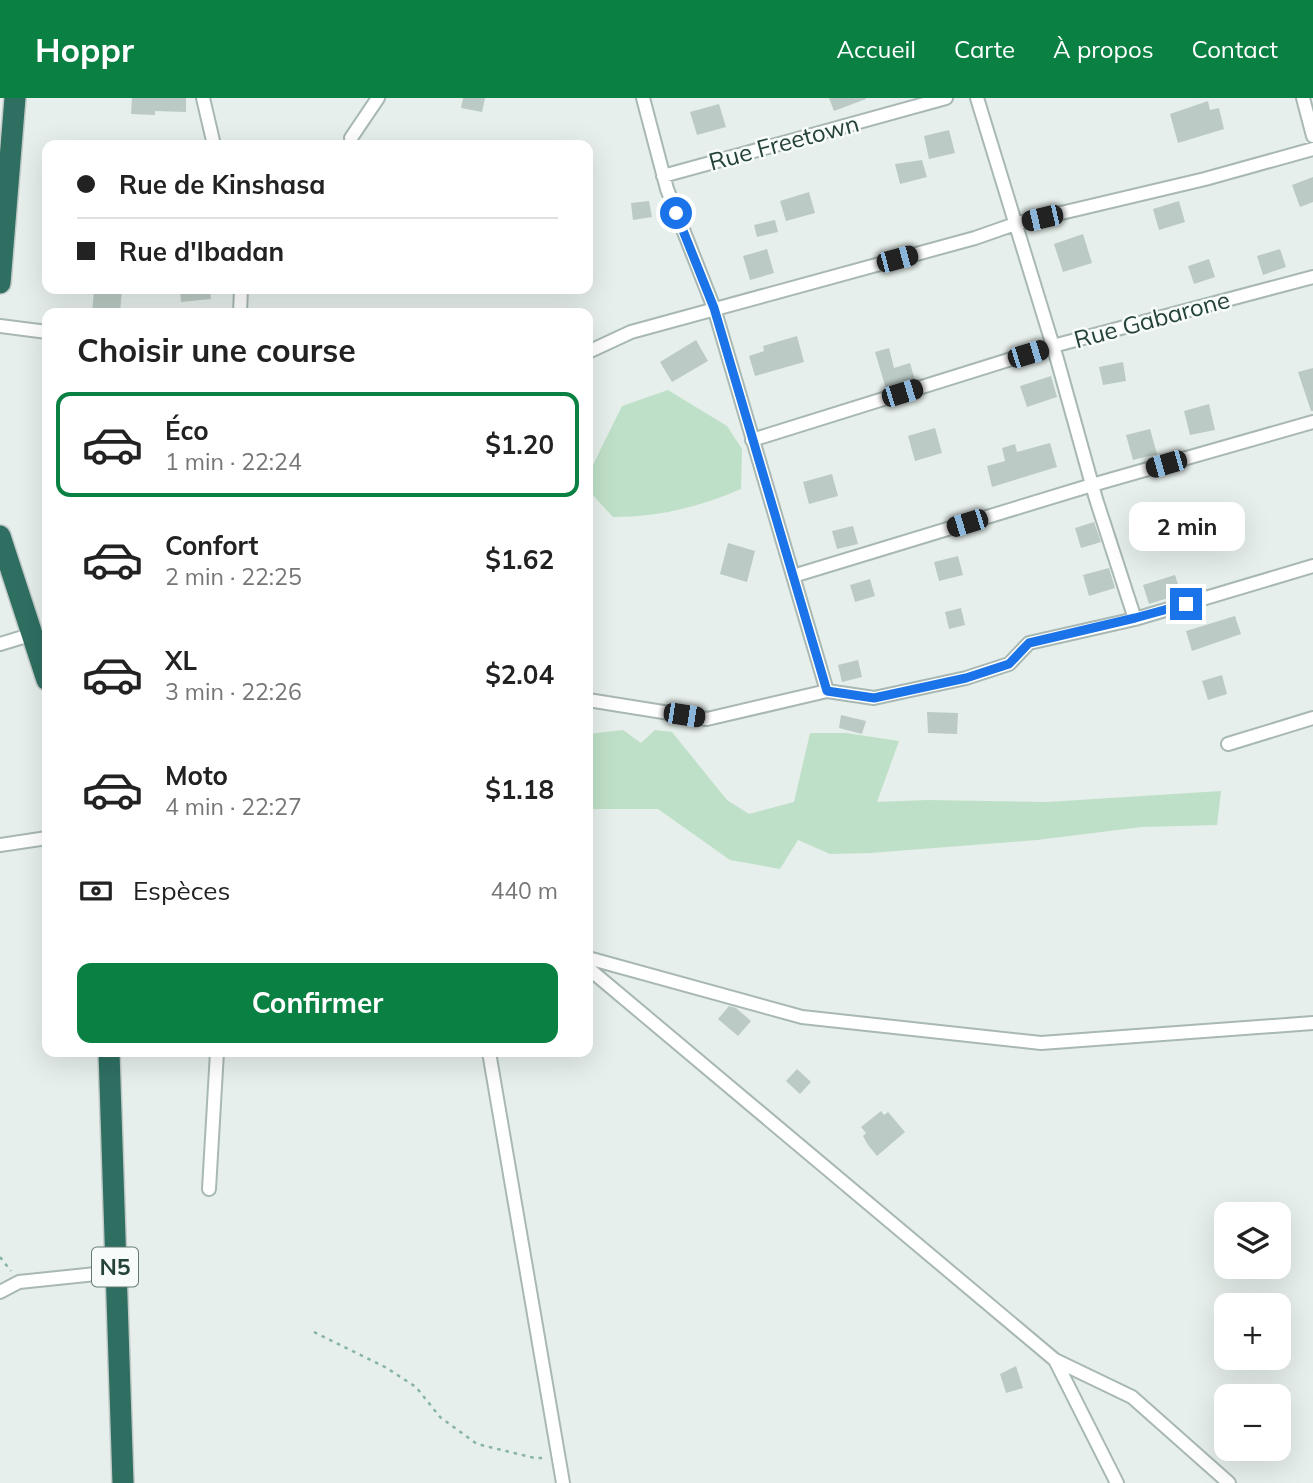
<!DOCTYPE html>
<html lang="fr">
<head>
<meta charset="utf-8">
<style>
	body { margin:0; font-family:Mulish,sans-serif; background:#f6f6f6; color:#222; height:100vh; display:flex; flex-direction:column; font-size:26px; white-space:nowrap }
	* { box-sizing:border-box; margin:0 }
	p { font-size:23px; color:#767676 }
	.icon { flex:none; width:38px; height:38px; fill:none; stroke:currentColor; stroke-width:2; stroke-linecap:round; stroke-linejoin:round }
	.map { position:relative; flex:1; overflow:hidden }
	.sheet { position:absolute; left:42px; top:210px; width:551px; height:749px; display:flex; flex-direction:column; background:#fff; border-radius:14px; box-shadow:0 7px 28px #0002 }
	.sheet>* { flex:none }
	.hud { position:absolute; left:42px; top:42px; width:551px; height:154px; border-radius:14px; box-shadow:0 7px 28px #0002; display:grid; align-content:center; height:154px; padding:0 35px; background:#fff }
	.tools { position:absolute; left:1214px; top:1104px; display:grid; gap:14px }
	.tools a { display:grid; place-items:center; width:77px; height:77px; border-radius:14px; background:#fff; box-shadow:0 7px 28px #0002; font-size:35px }
	.end { position:absolute; width:32px; height:32px; margin:-16px; border:9px solid #1a73e8; background:#fff; box-shadow:0 0 0 4px #fff }
	.from { border-radius:50% }
	.bubble { position:absolute; height:49px; border-radius:14px; background:#fff; box-shadow:0 7px 28px #0002; font-size:23px; font-weight:700; line-height:49px; text-align:center }
	.car { position:absolute; width:21px; height:42px; margin:-21px -10px; border-radius:9px; box-shadow:0 0 5px 2px #0007; background:linear-gradient(#222 24%,#8ab4d8 0 40%,#222 0 76%,#8ab4d8 0 86%,#222 0) }
	.hud b { display:flex; align-items:center; gap:24px; height:66px; font-size:26px }
	.hud b+b { border-top:2px solid #e0e0e0 }
	.hud i { width:18px; height:18px; background:#222 }
	ul { padding:0; list-style:none }
	li { display:flex; align-items:center; gap:21px; height:105px; margin:0 14px 10px; padding:0 21px; border:4px solid transparent; border-radius:14px }
	li div { flex:1 }
	li b { display:block; font-size:26px }
	li em { font-style:normal; font-weight:700 }
	li.selected { border-color:#0b8043 }
	li>.icon { width:63px; height:63px; stroke-width:1.5 }
	h2 { padding:0 35px; font-size:32px; line-height:84px }
	.pay { display:flex; align-items:center; gap:18px; height:77px; padding:0 35px; font-size:26px }
	.pay p { margin-inline-start:auto }
	.cta { display:flex; gap:14px; margin-top:auto; padding:14px 35px }
	.cta a { flex:1; height:80px; border-radius:14px; background:#0b8043; color:#fff; font-size:28px; font-weight:700; line-height:80px; text-align:center }
	header { display:flex; align-items:center; gap:42px; box-sizing:border-box; height:98px; padding:0 35px; background:#0b8043; color:#fff }
	header strong { font-size:33px }
	nav { display:flex; gap:38px; margin-inline-start:auto; font-size:24px }
	.map>svg:first-child { display:block }
</style>
</head>
<body>
<header>
<strong>Hoppr</strong>
<nav><a>Accueil</a><a>Carte</a><a>À propos</a><a>Contact</a></nav>
</header>
<div class="map">
<svg width="1313" height="1385" viewBox="0 0 1313 1385">
	<rect width="100%" height="100%" fill="#e6efeb"/>
	<path fill="#bfe0c8" d="M668 292 727 328 742 351 741 391C699 409 659 419 613 419L588 392V377L622 308Z
		M623 632 641 645 655 632 672 634 727 702 749 716 794 704 810 635H846L899 643 877 704 927 702 1047 704 1221 693 1217 727 1142 729 1037 742 870 755 830 756 798 742 780 771 730 762 658 711H588V636Z"/>
	<path fill="#bbcac4" d="M132 0H186V14L155 13V17L131 16Z
		M463 0H485L482 14 461 10Z
		M829 0H866V1L834 13Z
		M1208 3 1210 12 1219 10 1224 31 1178 45 1170 16Z
		M719 6 726 29 697 37 690 14Z
		M949 32 955 55 929 61 924 38Z
		M922 62 927 79 900 86 895 66Z
		M1313 79V104L1300 109 1292 87Z
		M809 94 815 115 786 123 780 103Z
		M649 103 652 119 633 122 631 105Z
		M1179 103 1185 124 1159 132 1153 111Z
		M775 122 778 134 757 139 754 127Z
		M1083 136 1092 165 1063 174 1054 146Z
		M767 151 774 175 750 182 743 158Z
		M1280 151 1286 169 1263 177 1257 158Z
		M1209 161 1215 179 1194 186 1188 168Z
		M94 191H122L120 215H92Z
		M180 191H210L211 201 181 204Z
		M797 238 804 264 755 278 749 258 764 253 763 248Z
		M696 242 708 263 672 284 660 264Z
		M889 250 894 270 910 265 915 282 886 291 875 254Z
		M1123 264 1126 283 1103 287 1099 269Z
		M1313 270V313H1311L1298 274Z
		M1051 278 1057 299 1027 309 1020 288Z
		M1209 306 1215 332 1190 337 1184 313Z
		M935 330 942 355 915 363 908 338Z
		M1150 331 1157 356 1133 362 1126 337Z
		M1050 345 1057 369 992 389 987 368 1005 363 1002 350 1015 346 1017 354Z
		M832 376 838 398 809 406 803 384Z
		M1094 424 1101 444 1081 450 1075 430Z
		M853 428 858 446 837 451 832 433Z
		M728 445 755 453 747 484 720 476Z
		M958 458 963 477 939 483 934 464Z
		M1109 470 1115 490 1089 498 1083 477Z
		M1175 477 1181 496 1149 506 1143 487Z
		M870 481 875 498 855 504 850 487Z
		M961 510 965 527 949 531 945 514Z
		M1235 518 1241 536 1192 553 1186 533Z
		M858 562 862 579 842 584 838 567Z
		M1222 577 1227 596 1208 602 1202 583Z
		M927 614 958 615 957 636 928 635Z
		M841 617 866 623 862 636 839 630Z
		M729 908 736 910 751 923 738 938 718 921Z
		M797 971 811 984 800 996 786 983Z
		M881 1013 884 1017 888 1014 905 1034 877 1058 868 1047 863 1038 866 1035 861 1029Z
		M1016 1268 1023 1290 1006 1295 1000 1276Z"/>
	<g fill="none" stroke-linecap="round" stroke-linejoin="round">
		<defs>
			<path id="street" d="M203 0 214 47
				M643 0 667 91 714 210 827 593
				M977 0 1057 261 1096 401 1135 521
				M1303 0 1313 38
				M351 40 378 0
				M663 78 946 0
				M240 215 241 191
				M0 228 47 234
				M588 254 631 234 975 140 1015 126 1205 81 1313 51
				M752 342 1053 248 1313 179
				M793 478 1092 387 1313 324
				M0 546 33 536
				M588 602 707 621 827 593 874 600 966 580 1009 566 1029 545 1135 521 1313 468
				M1228 646 1313 620
				M0 747 47 740
				M588 860 802 919 1041 945 1313 925
				M588 870 1055 1262 1132 1299 1229 1385
				M489 954 563 1385
				M209 1091 217 954
				M0 1194 19 1184 115 1174
				M1055 1262 1117 1385"/>
			<path id="highway" d="M0 185 15 0
				M0 438 47 582
				M109 954 123 1385"/>
		</defs>
		<use href="#street" stroke="#a8b8b2" stroke-width="16"/>
		<use href="#highway" stroke="#c2cac8" stroke-width="24"/>
		<path stroke="#86b3a5" stroke-width="2.5" stroke-dasharray="3.5 5" stroke-linecap="butt" d="M0 1159 11 1173
			M314 1234 385 1269 416 1289 440 1319 477 1346 535 1360H545"/>
		<use href="#street" stroke="#fff" stroke-width="12"/>
		<use href="#highway" stroke="#2f6f62" stroke-width="21"/>
	</g>
	<g fill="none" stroke-linecap="round" stroke-linejoin="round">
		<path stroke="#1a73e8" stroke-width="9" d="M676 115 714 210 827 593 874 600 966 580 1009 566 1029 545 1135 520 1186 506"/>
	</g>
	<g text-anchor="middle" stroke-width="5" stroke-linejoin="round" paint-order="stroke">
		<rect fill="#f7fbf9" stroke="#637a73" stroke-width="2" x="92" y="1149.5" width="46" height="39" rx="5"/>
		<g font-size="23" font-weight="bold" fill="#24423a">
			<text x="115" y="1177">N5</text>
		</g>
		<g font-size="24" fill="#24423a" stroke="#f7fbf9">
			<text transform="translate(784 45) rotate(-15)" y="8">Rue Freetown</text>
			<text transform="translate(1152 222) rotate(-15)" y="8">Rue Gabarone</text>
		</g>
	</g>
</svg>
<div class="tools">
<a><svg class="icon" aria-label="layers" viewBox="0 0 24 24"><path d="M12 4l9 5-9 5-9-5zM3 14l9 5 9-5"/></svg></a>
<a>+</a>
<a>−</a>
</div>
<i class="end from" style="left:676px;top:115px"></i>
<i class="end" style="left:1186px;top:506px"></i>
<div class="bubble" style="left:1129px;top:404px;width:116px">2 min</div>
<i class="car" style="left:1042px;top:120px;rotate:257deg"></i>
<i class="car" style="left:897px;top:161px;rotate:75deg"></i>
<i class="car" style="left:1028px;top:256px;rotate:73deg"></i>
<i class="car" style="left:902px;top:295px;rotate:73deg"></i>
<i class="car" style="left:1166px;top:366px;rotate:254deg"></i>
<i class="car" style="left:967px;top:425px;rotate:253deg"></i>
<i class="car" style="left:684px;top:617px;rotate:99deg"></i>
<div class="hud">
<b><i class="from"></i>Rue de Kinshasa</b>
<b><i></i>Rue d'Ibadan</b>
</div>
<section class="sheet">
<h2>Choisir une course</h2>
<ul>
<li class="selected"><svg class="icon" aria-label="car" viewBox="0 0 24 24"><path d="M5 17H2v-5l4-1 3-4h7l3 4 3 1v5h-3M9 17h6M6 11h13"/><circle cx="7" cy="17" r="2"/><circle cx="17" cy="17" r="2"/></svg><div><b>Éco</b><p>1 min · 22:24</p></div><em>$1.20</em></li>
<li><svg class="icon" aria-label="car" viewBox="0 0 24 24"><path d="M5 17H2v-5l4-1 3-4h7l3 4 3 1v5h-3M9 17h6M6 11h13"/><circle cx="7" cy="17" r="2"/><circle cx="17" cy="17" r="2"/></svg><div><b>Confort</b><p>2 min · 22:25</p></div><em>$1.62</em></li>
<li><svg class="icon" aria-label="car" viewBox="0 0 24 24"><path d="M5 17H2v-5l4-1 3-4h7l3 4 3 1v5h-3M9 17h6M6 11h13"/><circle cx="7" cy="17" r="2"/><circle cx="17" cy="17" r="2"/></svg><div><b>XL</b><p>3 min · 22:26</p></div><em>$2.04</em></li>
<li><svg class="icon" aria-label="car" viewBox="0 0 24 24"><path d="M5 17H2v-5l4-1 3-4h7l3 4 3 1v5h-3M9 17h6M6 11h13"/><circle cx="7" cy="17" r="2"/><circle cx="17" cy="17" r="2"/></svg><div><b>Moto</b><p>4 min · 22:27</p></div><em>$1.18</em></li>
</ul>
<div class="pay"><svg class="icon" aria-label="cash" viewBox="0 0 24 24"><path d="M3 7h18v10H3z"/><circle cx="12" cy="12" r="2"/></svg>Espèces<p>440 m</p></div>
<div class="cta"><a>Confirmer</a></div>
</section>
</div>
</body>
</html>
